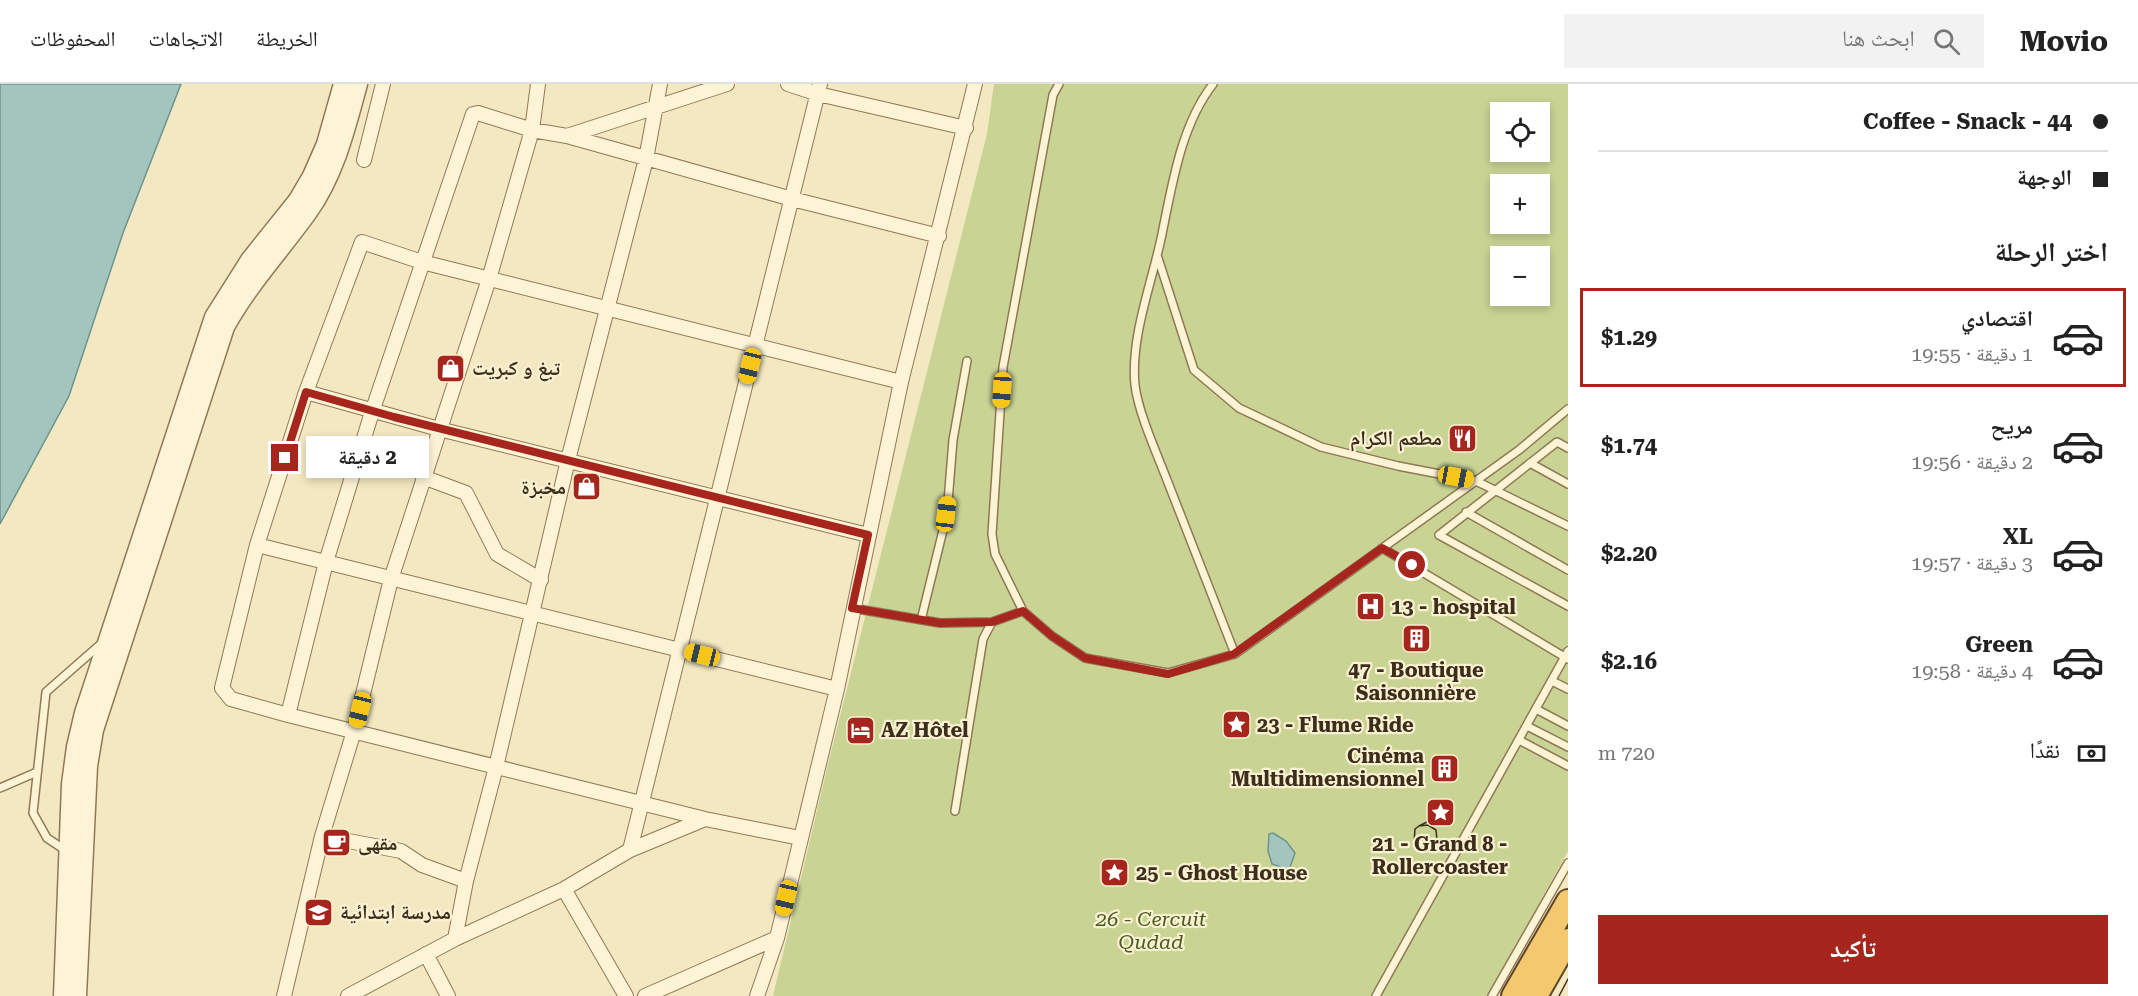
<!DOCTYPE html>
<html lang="ar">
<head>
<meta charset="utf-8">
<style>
	body { margin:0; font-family:"Roboto Serif","Noto Naskh Arabic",serif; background:#f2f2f2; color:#222; direction:rtl; height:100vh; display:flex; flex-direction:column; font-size:22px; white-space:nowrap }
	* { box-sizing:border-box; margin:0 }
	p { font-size:20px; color:#767676 }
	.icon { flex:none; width:33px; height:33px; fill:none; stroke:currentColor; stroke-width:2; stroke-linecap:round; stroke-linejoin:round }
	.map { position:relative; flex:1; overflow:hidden; direction:ltr }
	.drawer { display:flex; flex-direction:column; background:#fff; width:570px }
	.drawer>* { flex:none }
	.top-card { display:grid; align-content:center; height:132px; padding:0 30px; background:#fff }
	.controls { position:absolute; left:1490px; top:18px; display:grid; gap:12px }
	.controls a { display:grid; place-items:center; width:60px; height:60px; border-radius:0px; background:#fff; box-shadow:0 3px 9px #0003; font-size:30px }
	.end { position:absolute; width:27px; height:27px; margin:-14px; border:8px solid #a6261e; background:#fff; box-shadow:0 0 0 3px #fff }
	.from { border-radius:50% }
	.bubble { position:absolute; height:42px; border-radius:0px; background:#fff; box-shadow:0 3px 9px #0003; font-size:20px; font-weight:700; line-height:42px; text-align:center; direction:rtl }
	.car { position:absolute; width:18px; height:36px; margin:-18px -9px; border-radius:8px; box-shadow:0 0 4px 2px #0007; background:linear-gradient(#f5c518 24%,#345 0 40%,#f5c518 0 76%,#345 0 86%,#f5c518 0) }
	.top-card b { display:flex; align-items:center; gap:21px; height:57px; font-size:22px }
	.top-card b+b { border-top:2px solid #e0e0e0 }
	.top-card i { width:15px; height:15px; background:#222 }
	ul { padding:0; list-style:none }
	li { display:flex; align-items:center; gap:18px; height:99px; margin:0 12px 9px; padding:0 18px; border:3px solid transparent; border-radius:0px }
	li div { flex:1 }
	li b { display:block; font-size:22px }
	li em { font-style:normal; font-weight:700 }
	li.active { border-color:#a6261e }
	li>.icon { width:54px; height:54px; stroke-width:1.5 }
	h2 { padding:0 30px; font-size:27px; line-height:72px }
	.pay { display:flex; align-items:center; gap:15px; height:66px; padding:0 30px; font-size:22px }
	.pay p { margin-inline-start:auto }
	.cta { display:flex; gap:12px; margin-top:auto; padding:12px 30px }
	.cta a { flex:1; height:69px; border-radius:0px; background:#a6261e; color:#fff; font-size:24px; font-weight:700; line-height:69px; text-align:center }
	header { display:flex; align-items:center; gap:36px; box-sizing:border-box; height:84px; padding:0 30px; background:#fff; border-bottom:2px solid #e0e0e0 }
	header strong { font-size:28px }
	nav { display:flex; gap:33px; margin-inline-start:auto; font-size:21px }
	.search { width:420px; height:54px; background:#f2f2f2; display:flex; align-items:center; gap:15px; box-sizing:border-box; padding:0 21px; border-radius:0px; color:#767676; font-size:22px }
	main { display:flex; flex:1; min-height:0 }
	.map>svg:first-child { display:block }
</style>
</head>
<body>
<header>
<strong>Movio</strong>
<div class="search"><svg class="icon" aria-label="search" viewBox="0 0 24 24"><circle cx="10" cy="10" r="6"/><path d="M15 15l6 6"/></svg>ابحث هنا</div>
<nav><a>الخريطة</a><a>الاتجاهات</a><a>المحفوظات</a></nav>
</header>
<main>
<section class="drawer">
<div class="top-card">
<b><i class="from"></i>44 - Coffee - Snack</b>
<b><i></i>الوجهة</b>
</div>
<h2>اختر الرحلة</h2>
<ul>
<li class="active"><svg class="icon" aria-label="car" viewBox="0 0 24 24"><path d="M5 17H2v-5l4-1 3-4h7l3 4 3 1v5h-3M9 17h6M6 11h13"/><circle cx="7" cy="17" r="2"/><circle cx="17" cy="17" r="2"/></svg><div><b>اقتصادي</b><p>1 دقيقة · 19:55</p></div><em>$1.29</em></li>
<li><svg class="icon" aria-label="car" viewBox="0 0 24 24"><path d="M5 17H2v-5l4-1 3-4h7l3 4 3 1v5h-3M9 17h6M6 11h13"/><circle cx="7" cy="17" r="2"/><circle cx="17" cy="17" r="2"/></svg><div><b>مريح</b><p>2 دقيقة · 19:56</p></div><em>$1.74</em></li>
<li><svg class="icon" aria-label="car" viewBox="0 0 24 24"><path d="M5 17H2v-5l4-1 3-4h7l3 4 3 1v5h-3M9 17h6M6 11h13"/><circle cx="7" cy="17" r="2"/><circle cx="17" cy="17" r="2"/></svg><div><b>XL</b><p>3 دقيقة · 19:57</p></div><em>$2.20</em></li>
<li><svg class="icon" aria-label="car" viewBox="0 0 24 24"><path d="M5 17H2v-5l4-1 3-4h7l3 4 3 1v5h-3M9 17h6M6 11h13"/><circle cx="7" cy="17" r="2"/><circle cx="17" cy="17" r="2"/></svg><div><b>Green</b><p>4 دقيقة · 19:58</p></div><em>$2.16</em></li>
</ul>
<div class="pay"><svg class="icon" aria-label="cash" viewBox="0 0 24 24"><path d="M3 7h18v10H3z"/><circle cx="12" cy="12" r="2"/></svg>نقدًا<p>720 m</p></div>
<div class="cta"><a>تأكيد</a></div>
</section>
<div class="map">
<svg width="1568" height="912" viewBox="0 0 1568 912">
	<rect width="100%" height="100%" fill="#f3e8c1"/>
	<path fill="#c8d394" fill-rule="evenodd" d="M994 0H1568V767L1488 912H773L829 676 987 50ZM1500 28H1539V68H1500ZM1500 100H1539V140H1500ZM1500 172H1539V212H1500Z"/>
	<path fill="#a4c5be" stroke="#6a958d" stroke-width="1.5" d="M0 0H181L123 149 69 312 0 440Z
		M1273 749 1286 757 1295 769 1289 786 1272 780 1268 767 1269 750Z"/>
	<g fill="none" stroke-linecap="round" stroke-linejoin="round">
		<defs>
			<path id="service" d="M1059 0 1053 11 1003 283 992 450 995 470 1023 527 1052 552 1085 574 1168 589 1235 570 1519 366 1568 325
				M1213 0C1182 40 1173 96 1163 145 1154 194 1130 251 1135 301 1138 328 1157 370 1167 396 1190 454 1212 512 1235 570
				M1158 174 1194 286 1239 324 1321 363 1398 382 1476 397 1568 442
				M1568 364 1557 358 1439 451 1568 522
				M1530 379 1568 400
				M1466 428 1568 486
				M1382 464 1568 575
				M852 524 940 539 992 538 1023 527
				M921 536 947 430 953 356 967 277
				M1552 597 1568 605
				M1536 625 1568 642
				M1527 642 1568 663
				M1519 656 1568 682
				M0 704 37 688
				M955 727 983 555 992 538
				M65 766 47 754 33 729 46 608 102 559
				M1376 912 1568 567
				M1492 912 1568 779"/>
			<path id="minor" d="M788 0 818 10 966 44
				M567 52 727 0
				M364 76 383 0
				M306 308 439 345 868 451
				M423 393 466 409 497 470 541 496
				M257 461 837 605
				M288 631 326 478 372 328 473 30 478 29 532 46 567 52 792 115 939 152
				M322 752 401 767 422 781 466 797
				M800 754 705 735 288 631 231 615 222 604 257 461 306 308 362 158 422 178 901 298
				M630 766 820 0
				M564 805 626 912
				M455 855 466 797 496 683 568 376 646 75 660 0
				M426 870 448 912
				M284 912 322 752 354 647 391 495 489 195 532 46 538 0
				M348 912 455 855 564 805 630 766 705 735
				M645 912 777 854
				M757 912 777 854 837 605 901 298 975 0"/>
			<path id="tertiary" d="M63 912 71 700 76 663 84 629 214 233 250 176 298 116 312 92 326 60 343 0
				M77 912 88 682 94 646 225 243C248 201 280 167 308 128 335 90 346 44 358 0"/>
			<path id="trunk" d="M1513 912 1568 817
				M1536 912 1568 856"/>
		</defs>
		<use href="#service" stroke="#907856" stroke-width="10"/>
		<use href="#minor" stroke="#907856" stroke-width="16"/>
		<use href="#tertiary" stroke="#907856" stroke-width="21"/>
		<use href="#trunk" stroke="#5d452b" stroke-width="26"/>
		<use href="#service" stroke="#fdf4d6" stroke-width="7"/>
		<use href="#minor" stroke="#fdf4d6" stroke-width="14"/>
		<use href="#tertiary" stroke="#fdf4d6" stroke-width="18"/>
		<use href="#trunk" stroke="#f4c86e" stroke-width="22"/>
		<path stroke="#3d2e1c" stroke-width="1.5" d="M1419 742 1428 741 1436 746 1437 756 1431 763 1422 764 1414 759 1415 745 1419 742 1453 725
			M1559 912 1568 895"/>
	</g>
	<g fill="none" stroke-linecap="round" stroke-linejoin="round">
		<path stroke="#a6261e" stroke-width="8" d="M285 374 306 308 394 333 868 451 852 524 940 539 992 538 1023 527 1052 552 1085 574 1168 590 1234 570 1382 464 1412 481"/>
	</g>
	<defs>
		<symbol id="shop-square" viewBox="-11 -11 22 22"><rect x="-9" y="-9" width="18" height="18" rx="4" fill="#a6261e" stroke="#faf1d2"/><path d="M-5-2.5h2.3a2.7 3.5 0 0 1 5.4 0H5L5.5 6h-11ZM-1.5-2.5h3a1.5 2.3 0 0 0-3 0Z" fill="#fff"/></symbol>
		<symbol id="restaurant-square" viewBox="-11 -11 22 22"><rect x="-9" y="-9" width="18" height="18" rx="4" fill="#a6261e" stroke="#faf1d2"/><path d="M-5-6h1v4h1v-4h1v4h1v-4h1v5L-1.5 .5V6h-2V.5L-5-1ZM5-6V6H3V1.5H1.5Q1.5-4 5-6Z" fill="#fff"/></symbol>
		<symbol id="hospital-square" viewBox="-11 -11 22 22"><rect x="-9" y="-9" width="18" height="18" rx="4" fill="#a6261e" stroke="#faf1d2"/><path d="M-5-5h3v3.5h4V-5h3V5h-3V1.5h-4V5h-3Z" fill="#fff"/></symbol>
		<symbol id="building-square" viewBox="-11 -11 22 22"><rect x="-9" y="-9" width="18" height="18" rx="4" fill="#a6261e" stroke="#faf1d2"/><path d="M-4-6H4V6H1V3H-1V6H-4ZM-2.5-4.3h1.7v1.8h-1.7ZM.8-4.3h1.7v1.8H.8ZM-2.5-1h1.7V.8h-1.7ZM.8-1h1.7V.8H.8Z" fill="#fff"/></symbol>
		<symbol id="sight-square" viewBox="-11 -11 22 22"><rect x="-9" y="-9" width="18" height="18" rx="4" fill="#a6261e" stroke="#faf1d2"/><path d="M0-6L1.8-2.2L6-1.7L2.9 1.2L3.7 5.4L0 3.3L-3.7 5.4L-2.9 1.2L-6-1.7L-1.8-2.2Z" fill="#fff"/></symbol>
		<symbol id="hotel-square" viewBox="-11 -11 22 22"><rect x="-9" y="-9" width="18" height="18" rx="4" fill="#a6261e" stroke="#faf1d2"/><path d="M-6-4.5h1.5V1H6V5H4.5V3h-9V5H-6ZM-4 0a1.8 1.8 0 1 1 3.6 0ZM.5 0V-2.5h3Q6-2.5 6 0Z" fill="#fff"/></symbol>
		<symbol id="cafe-square" viewBox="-11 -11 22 22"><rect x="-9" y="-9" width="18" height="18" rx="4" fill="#a6261e" stroke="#faf1d2"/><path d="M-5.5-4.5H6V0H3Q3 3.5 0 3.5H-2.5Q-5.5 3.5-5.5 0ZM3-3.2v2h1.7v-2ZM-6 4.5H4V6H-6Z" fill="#fff"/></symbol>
		<symbol id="school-square" viewBox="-11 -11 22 22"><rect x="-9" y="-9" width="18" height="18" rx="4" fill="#a6261e" stroke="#faf1d2"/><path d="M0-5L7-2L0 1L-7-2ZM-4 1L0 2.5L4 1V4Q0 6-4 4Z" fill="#fff"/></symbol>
	</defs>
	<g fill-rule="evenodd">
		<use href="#shop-square" x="434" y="268" width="33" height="33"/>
		<use href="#restaurant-square" x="1446" y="338" width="33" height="33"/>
		<use href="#shop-square" x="570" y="386" width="33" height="33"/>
		<use href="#hospital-square" x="1354" y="506" width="33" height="33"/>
		<use href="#building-square" x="1400" y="538" width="33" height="33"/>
		<use href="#sight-square" x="1220" y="624" width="33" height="33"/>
		<use href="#hotel-square" x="844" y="630" width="33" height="33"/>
		<use href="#building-square" x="1428" y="668" width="33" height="33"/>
		<use href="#sight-square" x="1424" y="712" width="33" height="33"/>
		<use href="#cafe-square" x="320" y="742" width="33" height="33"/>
		<use href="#sight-square" x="1098" y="772" width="33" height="33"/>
		<use href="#school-square" x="302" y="812" width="33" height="33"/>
	</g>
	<g text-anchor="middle" stroke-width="4.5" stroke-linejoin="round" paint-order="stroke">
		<g font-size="20" font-weight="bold" fill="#3d2e1c" stroke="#faf1d2" text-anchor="start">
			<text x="472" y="291">تبغ و كبريت</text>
			<text x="1442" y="361" text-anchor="end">مطعم الكرام</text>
			<text x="566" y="410" text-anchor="end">مخبزة</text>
			<text x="1391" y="530">13 - hospital</text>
			<text x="1416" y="593" text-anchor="middle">47 - Boutique<tspan x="1416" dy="23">Saisonnière</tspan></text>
			<text x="1257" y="648">23 - Flume Ride</text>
			<text x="881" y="653">AZ Hôtel</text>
			<text x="1424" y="679" text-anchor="end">Cinéma<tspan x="1424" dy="23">Multidimensionnel</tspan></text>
			<text x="358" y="766">مقهى</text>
			<text x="1440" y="767" text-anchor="middle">21 - Grand 8 -<tspan x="1440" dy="23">Rollercoaster</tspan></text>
			<text x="1136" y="796">25 - Ghost House</text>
			<text x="340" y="835">مدرسة ابتدائية</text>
		</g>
		<g font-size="20" font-style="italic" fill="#495c20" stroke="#faf1d2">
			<text x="1151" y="842">26 - Cercuit<tspan x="1151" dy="23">Qudad</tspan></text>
		</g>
	</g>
</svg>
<div class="controls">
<a><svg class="icon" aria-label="locate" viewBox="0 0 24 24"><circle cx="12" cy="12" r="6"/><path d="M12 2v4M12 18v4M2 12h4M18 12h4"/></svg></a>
<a>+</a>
<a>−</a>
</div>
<i class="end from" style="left:1412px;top:481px"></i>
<i class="end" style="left:285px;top:374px"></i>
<div class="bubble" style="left:306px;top:352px;width:123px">2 دقيقة</div>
<i class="car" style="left:750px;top:282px;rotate:194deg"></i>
<i class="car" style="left:1002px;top:306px;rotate:184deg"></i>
<i class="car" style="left:1456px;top:393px;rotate:101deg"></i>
<i class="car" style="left:946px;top:430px;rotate:7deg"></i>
<i class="car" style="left:702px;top:571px;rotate:284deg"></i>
<i class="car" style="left:360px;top:626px;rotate:194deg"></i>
<i class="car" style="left:786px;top:814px;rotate:193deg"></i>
</div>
</main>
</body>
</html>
